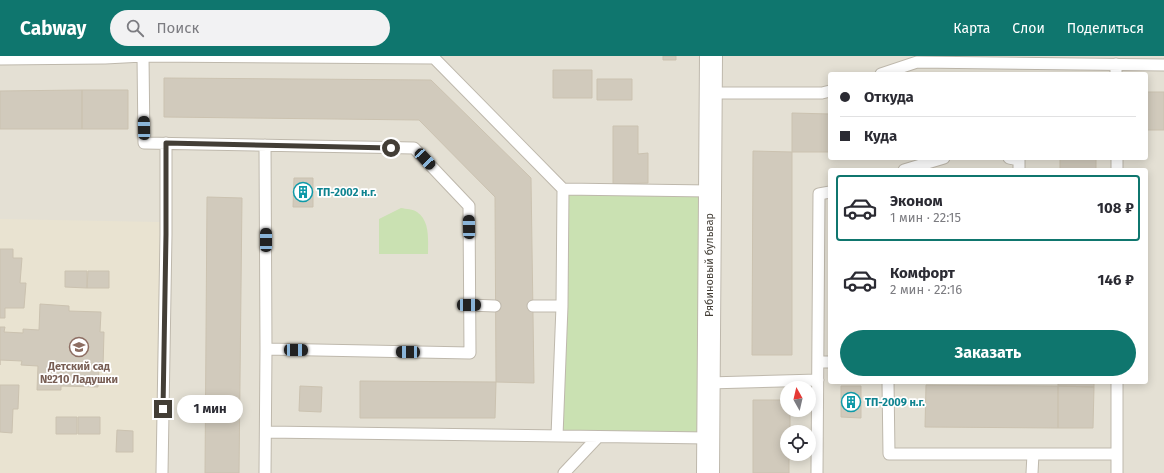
<!DOCTYPE html>
<html lang="ru">
<head>
<meta charset="utf-8">
<style>
	body { margin:0; font-family:"Fira Sans",sans-serif; background:#f2f2f3; color:#2b2b33; height:100vh; display:flex; flex-direction:column; font-size:15px; white-space:nowrap }
	* { box-sizing:border-box; margin:0 }
	p { font-size:13px; color:#7c7c81 }
	.icon { flex:none; width:22px; height:22px; fill:none; stroke:currentColor; stroke-width:2; stroke-linecap:round; stroke-linejoin:round }
	.map { position:relative; flex:1; overflow:hidden }
	.panel { position:absolute; left:828px; top:112px; width:320px; height:216px; display:flex; flex-direction:column; background:#fff; border-radius:4px; box-shadow:0 2px 10px #0003 }
	.panel>* { flex:none }
	.banner { position:absolute; left:828px; top:16px; width:320px; height:88px; border-radius:4px; box-shadow:0 2px 10px #0003; display:grid; align-content:center; height:88px; padding:0 12px; background:#fff }
	.needle { width:26px; rotate:352deg }
	.fabs { position:absolute; left:780px; top:325px; display:grid; gap:8px }
	.fabs a { display:grid; place-items:center; width:36px; height:36px; border-radius:50%; background:#fff; box-shadow:0 2px 10px #0003; font-size:20px }
	.end { position:absolute; width:18px; height:18px; margin:-9px; border:5px solid #433e36; background:#fff; box-shadow:0 0 0 2px #fff }
	.from { border-radius:50% }
	.bubble { position:absolute; height:28px; border-radius:14px; background:#fff; box-shadow:0 2px 10px #0003; font-size:13px; font-weight:700; line-height:28px; text-align:center }
	.car { position:absolute; width:12px; height:24px; margin:-12px -6px; border-radius:5px; box-shadow:0 0 3px 1px #0007; background:linear-gradient(#222 24%,#8ab4d8 0 40%,#222 0 76%,#8ab4d8 0 86%,#222 0) }
	.banner b { display:flex; align-items:center; gap:14px; height:38px; font-size:15px }
	.banner b+b { border-top:1px solid #e1e1e2 }
	.banner i { width:10px; height:10px; background:#2b2b33 }
	ul { padding:7px 0 0; list-style:none }
	li { display:flex; align-items:center; gap:12px; height:66px; margin:0 8px 6px; padding:0 4px; border:2px solid transparent; border-radius:4px }
	li div { flex:1 }
	li b { display:block; font-size:15px }
	li em { font-style:normal; font-weight:700 }
	li.on { border-color:#0f766e }
	li>.icon { width:36px; height:36px; stroke-width:1.5 }
	.action { display:flex; gap:8px; margin-top:auto; padding:8px 12px }
	.action a { flex:1; height:46px; border-radius:24px; background:#0f766e; color:#fff; font-size:16px; font-weight:700; line-height:46px; text-align:center }
	header { display:flex; align-items:center; gap:24px; box-sizing:border-box; height:56px; padding:0 20px; background:#0f766e; color:#fff }
	header strong { font-size:19px }
	nav { display:flex; gap:22px; margin-inline-start:auto; font-size:14px }
	.search { width:280px; height:36px; background:#f2f2f3; display:flex; align-items:center; gap:10px; box-sizing:border-box; padding:0 14px; border-radius:22px; color:#7c7c81; font-size:15px }
	.map>svg:first-child { display:block }
</style>
</head>
<body>
<header>
<strong>Cabway</strong>
<div class="search"><svg class="icon" aria-label="search" viewBox="0 0 24 24"><circle cx="10" cy="10" r="6"/><path d="M15 15l6 6"/></svg>Поиск</div>
<nav><a>Карта</a><a>Слои</a><a>Поделиться</a></nav>
</header>
<div class="map">
<svg width="1164" height="417" viewBox="0 0 1164 417">
	<rect width="100%" height="100%" fill="#f1eee6"/>
	<path fill="#e4e0d4" fill-rule="evenodd" d="M0 0H1164V417H0ZM830 18H1146V102H830ZM830 114H1146V326H830ZM787 332H809V354H787ZM787 376H809V398H787Z"/>
	<path fill="#e9e3d1" d="M0 163 160 166 157 417H0Z"/>
	<path fill="#cae1b2" d="M563 133 710 135 708 382 557 380Z
		M401 152C406 153 413 153 417 156 430 165 428 183 428 198H379V163Z"/>
	<path fill="#d1cabc" stroke="#cbc2b0" d="M663 0H676V4H663Z
		M553 14H592V42H553Z
		M932 17 1014 18H932Z
		M164 22 431 24 531 122 534 327 496 326 495 141 419 64 164 61Z
		M597 23H632V44H597Z
		M82 34V73H0V35Z
		M82 34H128V73H82Z
		M1147 36H1164V74H1146Z
		M792 57 830 58V96H792Z
		M613 70H638V98L648 97V127L613 128Z
		M753 95 792 96V299H752Z
		M1060 102H1096V114H1060Z
		M294 122H313V151H293Z
		M207 141 242 142 239 417H205Z
		M0 193H13V202H22L20 227H26L24 252H5V262H0Z
		M65 215H87V232L65 231Z
		M88 215H109V232H87Z
		M40 248 69 250V255L101 256 100 276H104L103 312H99L98 331 61 330V334H37L38 310 21 309 22 305 0 304V309V271H5L4 276 23 277V273L39 274Z
		M360 325 496 326 495 362H360Z
		M1058 326H1094V331L1058 330Z
		M0 329H19L18 353H13L12 377 0 376Z
		M926 329 1058 330V372L925 371Z
		M300 330 322 331 321 356 299 355Z
		M841 330H861V362L841 361Z
		M1058 330 1094 331 1093 372H1058Z
		M753 344H787V354H790V376H787V398H789V417H753Z
		M56 361H77V378H56Z
		M78 361H100V378H78Z
		M117 374 133 375V396H116Z"/>
	<g fill="none" stroke-linecap="round" stroke-linejoin="round">
		<defs>
			<path id="lane" d="M143 0 144 87 414 92 469 150 470 297 266 293 265 89
				M0 3 105 2 143 0 434 2 563 133 710 135
				M1116 8V18
				M881 18 917 6 1164 9
				M710 37H822L830 35
				M1009 102 1019 104V114
				M1117 102V114
				M904 114 944 102
				M469 249 495 250
				M533 250H562
				M818 306H830
				M888 326 889 398H1117
				M1117 326V417
				M708 327 818 324
				M266 376 708 382
				M557 380 562 250 563 133
				M162 417 166 178V87
				M265 417 266 293
				M564 417 598 381
				M817 417 819 138 830 136
				M1032 417 1033 398"/>
			<path id="street" d="M708 417 711 0"/>
		</defs>
		<use href="#lane" stroke="#beb8ac" stroke-width="13"/>
		<use href="#street" stroke="#beb8ac" stroke-width="24"/>
		<use href="#lane" stroke="#fff" stroke-width="11"/>
		<use href="#street" stroke="#fff" stroke-width="22"/>
	</g>
	<g fill="none" stroke-linecap="round" stroke-linejoin="round">
		<path stroke="#433e36" stroke-width="5" d="M163 353 166 178V87L391 92"/>
	</g>
	<defs>
		<symbol id="building-ring" viewBox="-11 -11 22 22"><circle r="9.5" fill="#fff" stroke="#0f9aa8" stroke-width="1.5"/><path d="M-4-6H4V6H1V3H-1V6H-4ZM-2.5-4.3h1.7v1.8h-1.7ZM.8-4.3h1.7v1.8H.8ZM-2.5-1h1.7V.8h-1.7ZM.8-1h1.7V.8H.8Z" fill="#0f9aa8"/></symbol>
		<symbol id="school-ring" viewBox="-11 -11 22 22"><circle r="9.5" fill="#fff" stroke="#8d6e63" stroke-width="1.5"/><path d="M0-5L7-2L0 1L-7-2ZM-4 1L0 2.5L4 1V4Q0 6-4 4Z" fill="#8d6e63"/></symbol>
	</defs>
	<g fill-rule="evenodd">
		<use href="#building-ring" x="292" y="125" width="22" height="22"/>
		<use href="#school-ring" x="68" y="280" width="22" height="22"/>
		<use href="#building-ring" x="840" y="335" width="22" height="22"/>
	</g>
	<g text-anchor="middle" stroke-width="3.5" stroke-linejoin="round" paint-order="stroke">
		<g font-size="11" font-weight="bold" fill="#0d838f" stroke="#fff" text-anchor="start">
			<text x="317" y="140">ТП-2002 н.г.</text>
			<text x="865" y="350">ТП-2009 н.г.</text>
		</g>
		<g font-size="11" fill="#433e36" stroke="#fff">
			<text transform="translate(709 209) rotate(-90)" y="4">Рябиновый бульвар</text>
		</g>
		<g font-size="11" font-weight="bold" fill="#785e54" stroke="#fff">
			<text x="79" y="314">Детский сад<tspan x="79" dy="13">№210 Ладушки</tspan></text>
		</g>
	</g>
</svg>
<div class="fabs">
<a><svg class="needle" viewBox="-14 -14 28 28"><path d="M0-13l5 13h-10z" fill="#e53935"/><path d="M0 13l5-13h-10z" fill="#7c7c81"/></svg></a>
<a><svg class="icon" aria-label="locate" viewBox="0 0 24 24"><circle cx="12" cy="12" r="6"/><path d="M12 2v4M12 18v4M2 12h4M18 12h4"/></svg></a>
</div>
<i class="end from" style="left:391px;top:92px"></i>
<i class="end" style="left:163px;top:353px"></i>
<div class="bubble" style="left:177px;top:339px;width:66px">1 мин</div>
<i class="car" style="left:144px;top:72px;rotate:359deg"></i>
<i class="car" style="left:425px;top:103px;rotate:137deg"></i>
<i class="car" style="left:469px;top:171px;rotate:359deg"></i>
<i class="car" style="left:266px;top:184px;rotate:0deg"></i>
<i class="car" style="left:469px;top:249px;rotate:90deg"></i>
<i class="car" style="left:296px;top:294px;rotate:91deg"></i>
<i class="car" style="left:408px;top:296px;rotate:271deg"></i>
<div class="banner">
<b><i class="from"></i>Откуда</b>
<b><i></i>Куда</b>
</div>
<section class="panel">
<ul>
<li class="on"><svg class="icon" aria-label="car" viewBox="0 0 24 24"><path d="M5 17H2v-5l4-1 3-4h7l3 4 3 1v5h-3M9 17h6M6 11h13"/><circle cx="7" cy="17" r="2"/><circle cx="17" cy="17" r="2"/></svg><div><b>Эконом</b><p>1 мин · 22:15</p></div><em>108 ₽</em></li>
<li><svg class="icon" aria-label="car" viewBox="0 0 24 24"><path d="M5 17H2v-5l4-1 3-4h7l3 4 3 1v5h-3M9 17h6M6 11h13"/><circle cx="7" cy="17" r="2"/><circle cx="17" cy="17" r="2"/></svg><div><b>Комфорт</b><p>2 мин · 22:16</p></div><em>146 ₽</em></li>
</ul>
<div class="action"><a>Заказать</a></div>
</section>
</div>
</body>
</html>
